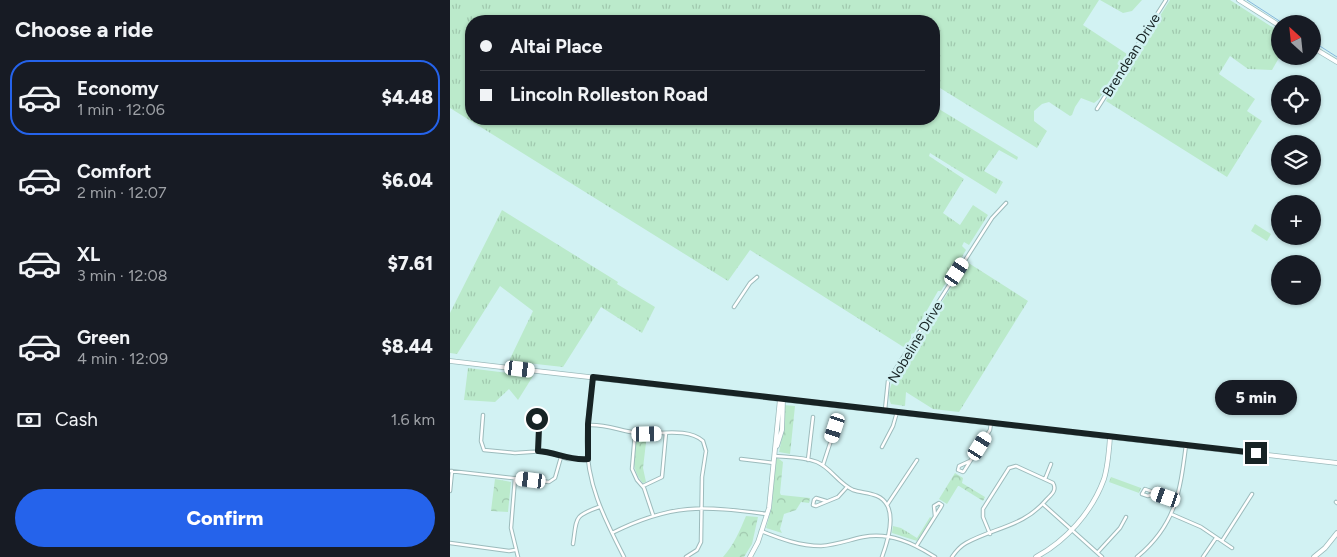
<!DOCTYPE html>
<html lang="en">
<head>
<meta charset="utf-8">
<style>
	body { margin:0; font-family:Figtree,sans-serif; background:#20242c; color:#f1f3f6; height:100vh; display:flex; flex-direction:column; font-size:19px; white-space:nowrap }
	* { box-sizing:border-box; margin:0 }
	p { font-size:16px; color:#9ea1a6 }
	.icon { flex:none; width:28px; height:28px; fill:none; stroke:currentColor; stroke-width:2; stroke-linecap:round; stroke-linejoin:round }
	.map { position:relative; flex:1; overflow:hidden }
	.details { display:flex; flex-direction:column; background:#171b24; width:450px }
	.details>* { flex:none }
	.banner { position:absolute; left:15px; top:15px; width:475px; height:110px; border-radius:20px; box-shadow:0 1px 4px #0004; display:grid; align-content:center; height:110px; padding:0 15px; background:#171b24 }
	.needle { width:32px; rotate:333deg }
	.controls { position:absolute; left:821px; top:15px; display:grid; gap:10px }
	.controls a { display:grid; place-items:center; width:50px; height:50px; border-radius:50%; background:#171b24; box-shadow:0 1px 4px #0004; font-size:25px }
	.end { position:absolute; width:22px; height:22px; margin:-11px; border:6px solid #172324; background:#fff; box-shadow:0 0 0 2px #fff }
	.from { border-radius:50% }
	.bubble { position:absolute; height:35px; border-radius:18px; background:#171b24; box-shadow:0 1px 4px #0004; font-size:16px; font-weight:800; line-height:35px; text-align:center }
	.car { position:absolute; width:15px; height:30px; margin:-15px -8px; border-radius:6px; box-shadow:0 0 4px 1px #0007; background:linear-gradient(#fff 24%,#345 0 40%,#fff 0 76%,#345 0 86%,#fff 0) }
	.banner b { display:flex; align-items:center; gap:18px; height:48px; font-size:19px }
	.banner b+b { border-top:1px solid #363941 }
	.banner i { width:12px; height:12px; background:#f1f3f6 }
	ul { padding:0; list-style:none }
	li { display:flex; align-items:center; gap:15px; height:75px; margin:0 10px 8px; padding:0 5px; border:2px solid transparent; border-radius:20px }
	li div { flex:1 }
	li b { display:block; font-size:19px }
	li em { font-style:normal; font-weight:800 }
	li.on { border-color:#2563eb }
	li>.icon { width:45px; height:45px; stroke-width:1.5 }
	h2 { padding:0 15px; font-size:22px; line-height:60px }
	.pay { display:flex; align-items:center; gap:12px; height:55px; padding:0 15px; font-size:19px }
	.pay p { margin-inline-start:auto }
	.button { display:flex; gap:10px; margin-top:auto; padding:10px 15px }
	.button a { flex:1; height:58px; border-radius:30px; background:#2563eb; color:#fff; font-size:20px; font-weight:800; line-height:58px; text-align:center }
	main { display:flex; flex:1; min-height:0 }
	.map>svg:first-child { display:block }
</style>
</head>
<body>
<main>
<section class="details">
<h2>Choose a ride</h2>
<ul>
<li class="on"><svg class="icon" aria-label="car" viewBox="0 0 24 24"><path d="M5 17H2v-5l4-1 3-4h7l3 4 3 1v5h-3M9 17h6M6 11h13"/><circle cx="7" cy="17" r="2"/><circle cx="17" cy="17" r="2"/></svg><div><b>Economy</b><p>1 min · 12:06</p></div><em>$4.48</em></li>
<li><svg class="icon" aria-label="car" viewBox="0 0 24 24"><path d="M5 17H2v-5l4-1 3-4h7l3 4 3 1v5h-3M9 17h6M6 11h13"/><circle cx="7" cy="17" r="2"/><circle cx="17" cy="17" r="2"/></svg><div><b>Comfort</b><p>2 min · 12:07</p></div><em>$6.04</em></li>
<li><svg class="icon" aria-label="car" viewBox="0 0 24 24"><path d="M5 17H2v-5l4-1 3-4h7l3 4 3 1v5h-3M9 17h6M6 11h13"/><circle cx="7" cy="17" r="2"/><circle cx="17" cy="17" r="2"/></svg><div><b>XL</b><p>3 min · 12:08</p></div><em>$7.61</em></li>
<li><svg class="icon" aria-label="car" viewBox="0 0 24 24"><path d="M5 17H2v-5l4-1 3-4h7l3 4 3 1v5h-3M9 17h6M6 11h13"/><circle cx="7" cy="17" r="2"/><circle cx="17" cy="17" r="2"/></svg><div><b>Green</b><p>4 min · 12:09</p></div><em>$8.44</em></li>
</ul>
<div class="pay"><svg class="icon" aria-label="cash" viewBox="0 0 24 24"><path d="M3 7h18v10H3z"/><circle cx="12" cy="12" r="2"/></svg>Cash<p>1.6 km</p></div>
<div class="button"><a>Confirm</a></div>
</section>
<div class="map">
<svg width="887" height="557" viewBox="0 0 887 557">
	<defs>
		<pattern id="grass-tufts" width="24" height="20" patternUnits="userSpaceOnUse" patternTransform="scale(1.25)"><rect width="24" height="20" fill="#bbeacb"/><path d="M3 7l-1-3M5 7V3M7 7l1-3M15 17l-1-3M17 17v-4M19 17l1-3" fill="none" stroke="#a0c8ae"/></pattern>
		<pattern id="park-crowns" width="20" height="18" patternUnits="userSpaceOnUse" patternTransform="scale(1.25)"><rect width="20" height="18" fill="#bbeacb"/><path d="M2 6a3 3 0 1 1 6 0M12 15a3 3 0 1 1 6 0" fill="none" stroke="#a0c8ae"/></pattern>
	</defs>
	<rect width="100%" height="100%" fill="#d2f2f3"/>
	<path fill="url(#grass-tufts)" d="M0 0H649L633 25 677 54 649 99 644 103 631 98 625 107 622 115 620 116 599 102 592 104 584 111V121L597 131 587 148 490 88 484 97V21H21V119H484V106L568 157 567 160 549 150 534 171 553 182 546 194 480 153 479 156 514 179 493 213 510 225 523 205 538 215 519 245 514 242 512 246 516 250 491 291H488L464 333 461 334V338L455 348 300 250 278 281 0 108Z
		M650 0H692L682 11 673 13Z
		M720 0H780L830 32V56L822 70 798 69 780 56 769 74 805 99 797 111 812 121 777 177 656 101Z
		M52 210 168 282 167 284 205 307 192 333 151 307 113 367 59 361 83 311 50 286 7 354 0 353V313Z
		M517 262 578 301 509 412 483 409 456 392 455 406 441 404C436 393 442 381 448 372L451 371 453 369 452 366Z
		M18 368 83 376 68 400 59 389 45 402 14 400Z
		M480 517 482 518 467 541 442 533 443 526 451 528 467 538Z"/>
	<path fill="url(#park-crowns)" d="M334 405 345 406 340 454 329 452 334 428Z
		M188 433 197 434 193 468 196 482 193 483C180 470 183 449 188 433Z
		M325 456 333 462 330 493 331 495 360 498 359 503 351 502 346 510 334 514 330 529 332 533 316 528 322 506Z
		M505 473 513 478 512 483 535 497 533 501 509 486H508L497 504 489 499Z
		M661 477 691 488 689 493 659 482Z
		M45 479 61 482 58 512 41 511Z
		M296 516 308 517 302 544 294 557H273C284 545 290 530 296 516Z"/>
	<path fill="#bbeacb" d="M805 224 821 234 817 241 801 231Z"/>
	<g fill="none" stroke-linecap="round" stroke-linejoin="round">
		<path stroke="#87b8dc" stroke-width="1" d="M797 0 834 24
			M862 41 887 57"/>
		<defs>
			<path id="minor" d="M647 109 716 0
				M284 307 300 283 307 277
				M143 377C141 397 137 416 137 435 135 481 154 518 174 557
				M435 410 438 381 542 218 556 203
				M33 415 31 441 34 450 65 453 95 451 118 459H138
				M138 425C158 424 169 431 188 433 208 435 237 427 253 441L256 451 252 477 251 542 247 550 236 557
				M185 433 182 469 187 480 194 488 203 515
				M432 447 443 426 447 412
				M88 451 89 428 86 416 93 415 94 419 89 428
				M325 456C338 457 354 457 367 462 381 468 388 483 403 490 415 494 430 492 437 505 445 519 437 543 432 557
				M291 459 324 463
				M358 460 363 417
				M520 461 509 466 508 470 513 472 514 471 540 430 541 423
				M373 465 385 428
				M0 471 99 482 105 478 111 457
				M65 478 61 528 68 557
				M595 479 601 464
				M193 486 212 477 216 433
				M0 491 2 471
				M705 493 698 496 692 494 695 489 726 500
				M376 501 366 498 364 500 363 505 366 506 388 497 397 487
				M886 502 887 503
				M437 505 467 460
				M594 505 652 557
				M721 514 751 527 782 548
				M311 531C331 539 350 546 371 546 386 545 399 540 413 537 440 532 463 543 485 557
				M162 533C222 503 252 506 317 514
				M772 541 802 494
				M0 543 59 551 65 550
				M123 544C127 518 123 516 149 507
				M467 545 491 507 492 505 489 503 484 506 485 516
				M648 552 670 528 676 517
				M502 557C506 551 509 547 516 543 545 527 574 527 597 499 602 494 607 490 603 483L566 466 559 468 533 509V517L540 534
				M687 557C726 525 730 492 736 445
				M753 557 766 538"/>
			<path id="tertiary" d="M789 0 830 26
				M862 47 887 62
				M327 446 332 430 333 399
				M300 557 308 542 319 508 330 399
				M586 557C616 541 642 512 654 479 658 466 659 451 660 437
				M864 557 875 548 887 533"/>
			<path id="secondary" d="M0 361 887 463"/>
		</defs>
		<use href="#minor" stroke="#9cbbbc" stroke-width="4.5"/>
		<use href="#tertiary" stroke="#9cbbbc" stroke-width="5.5"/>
		<use href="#secondary" stroke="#9cbbbc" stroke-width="5.5"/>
		<use href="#minor" stroke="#fff" stroke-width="2.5"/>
		<use href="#tertiary" stroke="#fff" stroke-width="4"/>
		<use href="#secondary" stroke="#fff" stroke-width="4"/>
	</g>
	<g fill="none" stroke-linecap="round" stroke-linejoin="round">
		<path stroke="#172324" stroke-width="6" d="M87 419V415L94 416 89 428 88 451C106 452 119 461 138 459V424L143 377 806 453"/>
	</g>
	<g text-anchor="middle" stroke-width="5" stroke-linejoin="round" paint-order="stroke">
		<g font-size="14" fill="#172324" stroke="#d2f2f3">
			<text transform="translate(681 55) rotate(-58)" y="5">Brendean Drive</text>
			<text transform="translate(465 342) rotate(-59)" y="5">Nobeline Drive</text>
		</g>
	</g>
</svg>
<div class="controls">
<a><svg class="needle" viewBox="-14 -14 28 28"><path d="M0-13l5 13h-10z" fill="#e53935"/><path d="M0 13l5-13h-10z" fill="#9ea1a6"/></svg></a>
<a><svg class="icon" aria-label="locate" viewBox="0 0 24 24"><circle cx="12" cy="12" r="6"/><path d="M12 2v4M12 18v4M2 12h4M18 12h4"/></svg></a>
<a><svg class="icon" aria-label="layers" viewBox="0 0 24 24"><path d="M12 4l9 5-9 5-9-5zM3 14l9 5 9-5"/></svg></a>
<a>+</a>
<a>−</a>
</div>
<i class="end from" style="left:87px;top:419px"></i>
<i class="end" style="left:806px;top:453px"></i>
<div class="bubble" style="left:765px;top:380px;width:82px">5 min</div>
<i class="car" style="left:507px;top:272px;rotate:33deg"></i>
<i class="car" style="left:70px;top:369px;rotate:97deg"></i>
<i class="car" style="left:385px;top:428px;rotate:198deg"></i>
<i class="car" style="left:197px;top:434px;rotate:89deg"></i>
<i class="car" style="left:530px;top:446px;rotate:32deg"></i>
<i class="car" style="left:81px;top:480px;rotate:277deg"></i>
<i class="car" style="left:716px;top:497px;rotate:289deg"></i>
<div class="banner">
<b><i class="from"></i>Altai Place</b>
<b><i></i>Lincoln Rolleston Road</b>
</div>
</div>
</main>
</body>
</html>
